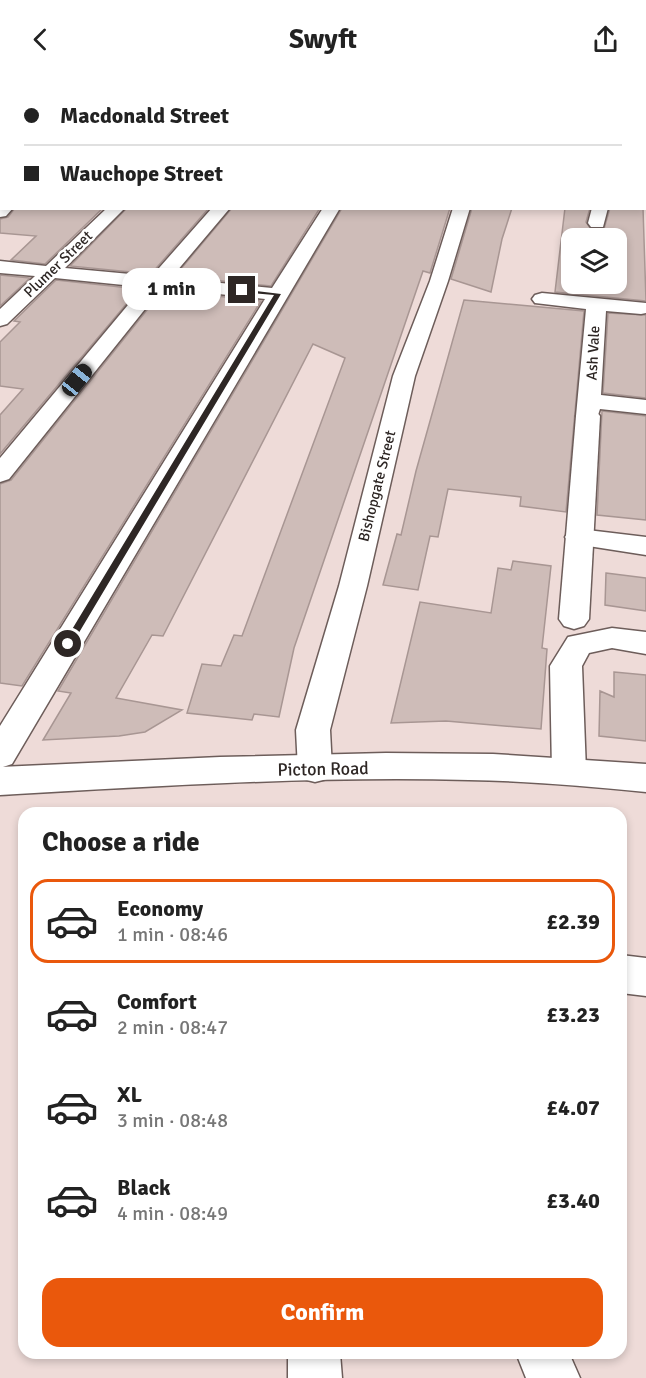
<!DOCTYPE html>
<html lang="en">
<head>
<meta charset="utf-8">
<style>
	body { margin:0; font-family:Signika,sans-serif; background:#f2f2f2; color:#222; height:100vh; display:flex; flex-direction:column; font-size:22px; white-space:nowrap }
	* { box-sizing:border-box; margin:0 }
	p { font-size:20px; color:#767676 }
	.icon { flex:none; width:33px; height:33px; fill:none; stroke:currentColor; stroke-width:2; stroke-linecap:round; stroke-linejoin:round }
	.map { position:relative; flex:1; overflow:hidden }
	.drawer { position:absolute; left:18px; top:729px; width:609px; height:552px; display:flex; flex-direction:column; background:#fff; border-radius:18px; box-shadow:0 3px 9px #0003 }
	.drawer>* { flex:none }
	.banner { position:absolute; left:0px; top:0px; width:646px; height:132px; box-shadow:0 3px 9px #0003; display:grid; align-content:center; height:132px; padding:0 24px; background:#fff }
	.controls { position:absolute; left:561px; top:150px; display:grid; gap:12px }
	.controls a { display:grid; place-items:center; width:66px; height:66px; border-radius:12px; background:#fff; box-shadow:0 3px 9px #0003; font-size:30px }
	.end { position:absolute; width:27px; height:27px; margin:-14px; border:8px solid #2e2725; background:#fff; box-shadow:0 0 0 3px #fff }
	.from { border-radius:50% }
	.bubble { position:absolute; height:42px; border-radius:18px; background:#fff; box-shadow:0 3px 9px #0003; font-size:20px; font-weight:800; line-height:42px; text-align:center }
	.car { position:absolute; width:18px; height:36px; margin:-18px -9px; border-radius:8px; box-shadow:0 0 4px 2px #0007; background:linear-gradient(#222 24%,#8ab4d8 0 40%,#222 0 76%,#8ab4d8 0 86%,#222 0) }
	.banner b { display:flex; align-items:center; gap:21px; height:57px; font-size:22px }
	.banner b+b { border-top:2px solid #e0e0e0 }
	.banner i { width:15px; height:15px; background:#222 }
	ul { padding:0; list-style:none }
	li { display:flex; align-items:center; gap:18px; height:84px; margin:0 12px 9px; padding:0 12px; border:3px solid transparent; border-radius:18px }
	li div { flex:1 }
	li b { display:block; font-size:22px }
	li em { font-style:normal; font-weight:800 }
	li.on { border-color:#ea580c }
	li>.icon { width:54px; height:54px; stroke-width:1.5 }
	h2 { padding:0 24px; font-size:27px; line-height:72px }
	.primary-button { display:flex; gap:12px; margin-top:auto; padding:12px 24px }
	.primary-button a { flex:1; height:69px; border-radius:18px; background:#ea580c; color:#fff; font-size:24px; font-weight:800; line-height:69px; text-align:center }
	header { display:flex; justify-content:space-between; align-items:center; height:78px; padding:0 24px; background:#fff; font-size:27px; font-weight:800 }
	.map>svg:first-child { display:block }
</style>
</head>
<body>
<header><svg class="icon" aria-label="back" viewBox="0 0 24 24"><path d="M15 5l-7 7 7 7"/></svg>Swyft<svg class="icon" aria-label="share" viewBox="0 0 24 24"><path d="M12 15V3M7 8l5-5 5 5M5 13v7h14v-7"/></svg></header>
<div class="map">
<svg width="646" height="1300" viewBox="0 0 646 1300">
	<rect width="100%" height="100%" fill="#eedbd8"/>
	<path fill="#cebcb8" stroke="#a89693" stroke-width="1.5" fill-rule="evenodd" d="M15 130H103L45 186 11 182 36 158 0 155V141L8 139Z
		M127 130H209L151 196 70 188Z
		M232 130H320L271 208 175 198Z
		M342 130H450L430 195 423 193 294 570 279 639 254 636 252 642 187 635 202 586 221 588 234 557 242 558 345 280 313 266 163 558 152 557 116 620 182 632 145 654 119 658 43 662 71 615 58 613Z
		M472 130H512L502 161 491 214 451 201Z
		M565 130H590L586 144 591 151H604L610 130H643L646 223 555 214ZM572 160H616V206H572Z
		M0 197 30 200 0 228Z
		M56 202 139 211 0 376V337L23 311 0 308V264L20 244 14 243Z
		M163 212 261 223 22 608 0 605V406L11 402Z
		M464 222 584 233 566 434 520 428 521 419 448 411 438 459 430 458 418 512 383 507 397 456 401 457 416 393Z
		M608 235 646 237V320L603 315Z
		M602 333 646 338V442L597 437Z
		M513 483 551 488 542 570 547 571 541 651 446 643 391 645 420 524 491 535 498 490 511 492Z
		M606 495 646 500V533L605 527Z
		M614 594 646 597V663L599 658 600 613 614 619Z"/>
	<g fill="none" stroke-linecap="round" stroke-linejoin="round">
		<defs>
			<path id="pedestrian" d="M588 331 596 333 600 338 589 541 584 548 574 551 564 548 559 541 576 338 580 333Z"/>
			<path id="minor" d="M375 0H387L388 2H375Z
				M469 0H481L482 2H469Z
				M550 0H562L563 2H550Z
				M630 0H642L643 2H630Z
				M0 17H2V25H0Z
				M645 49H646V57H645Z
				M0 51H2V59H0Z
				M0 126 2 130H13L6 138 0 139Z
				M107 130H125L65 190 152 198 212 130H230L171 200 272 210 323 130H340L12 686 0 690V648L265 221 162 210 9 401 0 404V380L143 209 55 200 7 246 0 248V231L35 198 0 195V183L46 188Z
				M453 130H470L448 203 415 298 367 508 330 652 332 691 327 701 315 704 303 701 298 691 296 652 339 508 393 298 430 203Z
				M592 130H608L603 149H591L588 145Z
				M542 215 646 225V235L641 236 606 233 601 317 646 322V336L600 331 596 343 588 345 580 343 576 338 586 231 535 225 532 221 535 217Z
				M579 451 646 459V477L569 465 565 459 569 453Z
				M612 550 646 554V576L612 570 589 575 582 588 586 693 581 703 569 706 557 703 552 693 550 588 568 559Z
				M621 877 646 880V918L621 915Z
				M288 1275H340L342 1300H288Z
				M516 1275H569L580 1300H526Z"/>
			<path id="secondary" d="M386 675 493 676 646 686V714C587 708 528 703 469 702 313 698 156 708 0 717V689L220 679Z"/>
		</defs>
		<use href="#pedestrian" stroke="#6d5d5a" stroke-width="3"/>
		<use href="#minor" stroke="#6d5d5a" stroke-width="3"/>
		<use href="#secondary" stroke="#6d5d5a" stroke-width="3"/>
		<use href="#pedestrian" fill="#fff" fill-rule="evenodd"/>
		<use href="#minor" fill="#fff" fill-rule="evenodd"/>
		<use href="#secondary" fill="#fff" fill-rule="evenodd"/>
	</g>
	<path fill="#2e2725" d="M240 211 281 216 71 568H65V563L274 217 242 214Z"/>
	<g text-anchor="middle" stroke-width="5" stroke-linejoin="round" paint-order="stroke">
		<g font-size="15" fill="#2e2725" stroke="#fff">
			<text transform="translate(58 186) rotate(-44)" y="5">Plumer Street</text>
			<text transform="translate(593 275) rotate(-87)" y="5">Ash Vale</text>
			<text transform="translate(377 408) rotate(-76)" y="5">Bishopgate Street</text>
		</g>
		<g font-size="18" fill="#2e2725" stroke="#fff">
			<text transform="translate(323 691) rotate(-1)" y="6">Picton Road</text>
		</g>
	</g>
</svg>
<div class="controls">
<a><svg class="icon" aria-label="layers" viewBox="0 0 24 24"><path d="M12 4l9 5-9 5-9-5zM3 14l9 5 9-5"/></svg></a>
</div>
<i class="end from" style="left:68px;top:566px"></i>
<i class="end" style="left:242px;top:212px"></i>
<div class="bubble" style="left:122px;top:190px;width:99px">1 min</div>
<i class="car" style="left:77px;top:302px;rotate:39deg"></i>
<div class="banner">
<b><i class="from"></i>Macdonald Street</b>
<b><i></i>Wauchope Street</b>
</div>
<section class="drawer">
<h2>Choose a ride</h2>
<ul>
<li class="on"><svg class="icon" aria-label="car" viewBox="0 0 24 24"><path d="M5 17H2v-5l4-1 3-4h7l3 4 3 1v5h-3M9 17h6M6 11h13"/><circle cx="7" cy="17" r="2"/><circle cx="17" cy="17" r="2"/></svg><div><b>Economy</b><p>1 min · 08:46</p></div><em>£2.39</em></li>
<li><svg class="icon" aria-label="car" viewBox="0 0 24 24"><path d="M5 17H2v-5l4-1 3-4h7l3 4 3 1v5h-3M9 17h6M6 11h13"/><circle cx="7" cy="17" r="2"/><circle cx="17" cy="17" r="2"/></svg><div><b>Comfort</b><p>2 min · 08:47</p></div><em>£3.23</em></li>
<li><svg class="icon" aria-label="car" viewBox="0 0 24 24"><path d="M5 17H2v-5l4-1 3-4h7l3 4 3 1v5h-3M9 17h6M6 11h13"/><circle cx="7" cy="17" r="2"/><circle cx="17" cy="17" r="2"/></svg><div><b>XL</b><p>3 min · 08:48</p></div><em>£4.07</em></li>
<li><svg class="icon" aria-label="car" viewBox="0 0 24 24"><path d="M5 17H2v-5l4-1 3-4h7l3 4 3 1v5h-3M9 17h6M6 11h13"/><circle cx="7" cy="17" r="2"/><circle cx="17" cy="17" r="2"/></svg><div><b>Black</b><p>4 min · 08:49</p></div><em>£3.40</em></li>
</ul>
<div class="primary-button"><a>Confirm</a></div>
</section>
</div>
</body>
</html>
